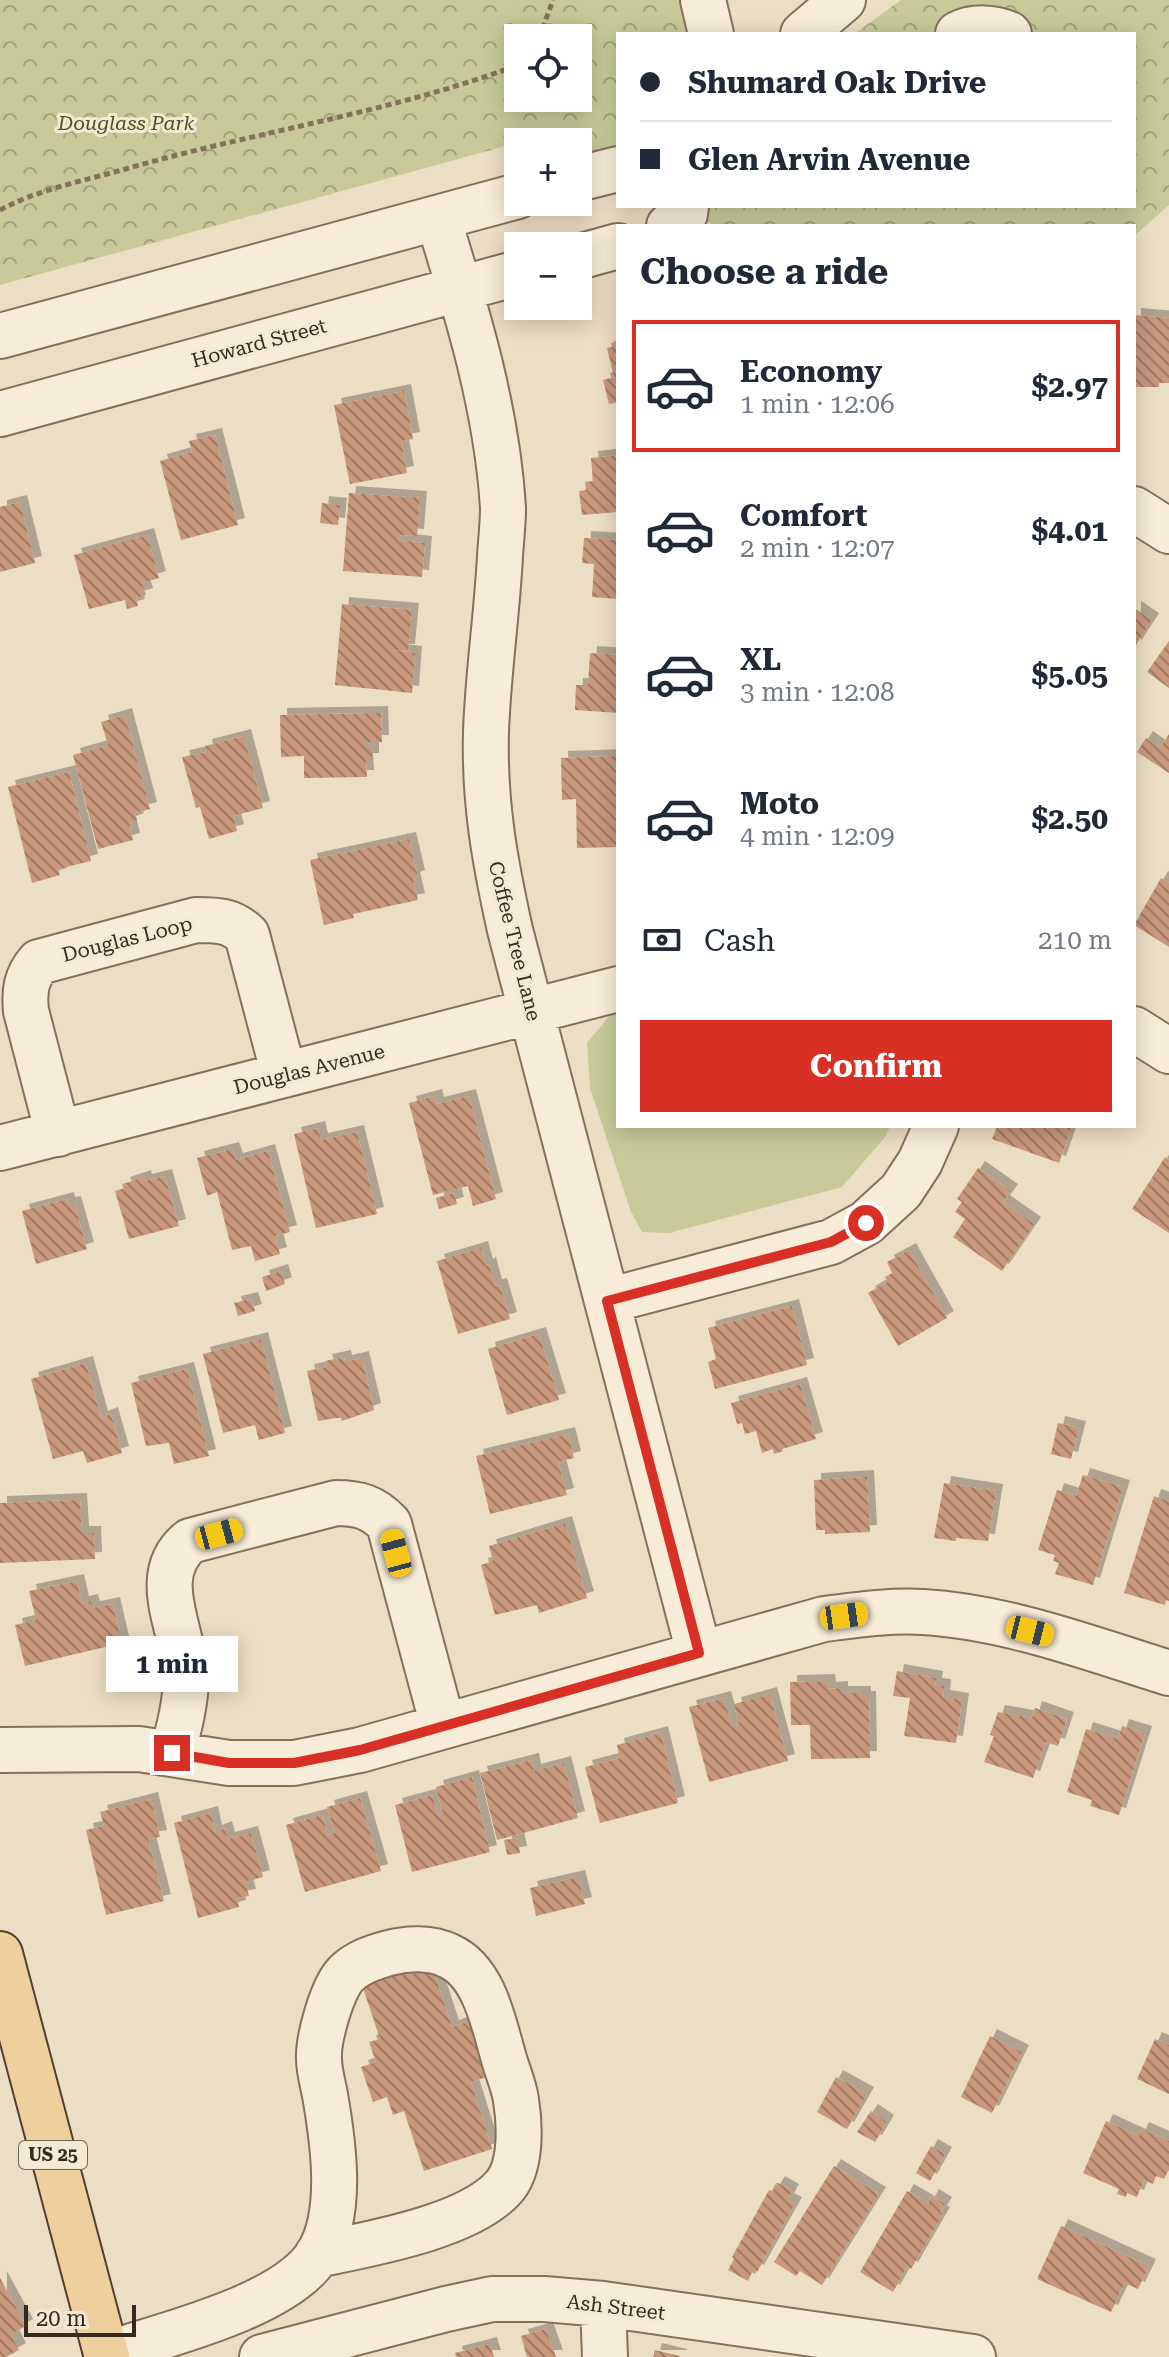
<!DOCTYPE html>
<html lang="en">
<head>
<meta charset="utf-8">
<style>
	body { margin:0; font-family:"Roboto Serif",serif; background:#f6f6f7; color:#1f2937; height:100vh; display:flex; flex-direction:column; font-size:30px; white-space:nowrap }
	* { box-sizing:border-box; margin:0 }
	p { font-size:26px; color:#747a83 }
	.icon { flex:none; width:44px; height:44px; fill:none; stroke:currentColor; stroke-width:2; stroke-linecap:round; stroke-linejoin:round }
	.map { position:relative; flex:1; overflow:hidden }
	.drawer { position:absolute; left:616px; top:224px; width:520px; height:904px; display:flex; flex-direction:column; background:#fff; border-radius:0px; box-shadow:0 4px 20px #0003 }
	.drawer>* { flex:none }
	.top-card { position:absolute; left:616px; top:32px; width:520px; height:176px; border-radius:0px; box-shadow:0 4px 20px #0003; display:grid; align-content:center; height:176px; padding:0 24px; background:#fff }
	.fabs { position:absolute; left:504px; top:24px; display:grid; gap:16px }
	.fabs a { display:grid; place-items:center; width:88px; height:88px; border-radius:0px; background:#fff; box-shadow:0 4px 20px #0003; font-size:40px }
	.scale { position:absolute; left:24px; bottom:20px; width:112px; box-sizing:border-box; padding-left:8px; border:4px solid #36291f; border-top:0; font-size:22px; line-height:28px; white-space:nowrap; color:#36291f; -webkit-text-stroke:6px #f4e9d3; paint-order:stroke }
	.end { position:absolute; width:36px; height:36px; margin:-18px; border:10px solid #d93025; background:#fff; box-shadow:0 0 0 4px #fff }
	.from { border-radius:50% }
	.bubble { position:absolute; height:56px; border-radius:0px; background:#fff; box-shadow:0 4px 20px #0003; font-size:26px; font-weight:700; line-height:56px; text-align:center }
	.car { position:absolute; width:24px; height:48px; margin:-24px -12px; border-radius:10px; box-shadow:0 0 6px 2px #0007; background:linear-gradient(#f5c518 24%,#345 0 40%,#f5c518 0 76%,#345 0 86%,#f5c518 0) }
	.top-card b { display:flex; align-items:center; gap:28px; height:76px; font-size:30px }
	.top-card b+b { border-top:2px solid #e0e1e3 }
	.top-card i { width:20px; height:20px; background:#1f2937 }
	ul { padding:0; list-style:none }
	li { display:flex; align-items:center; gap:24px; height:132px; margin:0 16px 12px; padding:0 8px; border:4px solid transparent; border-radius:0px }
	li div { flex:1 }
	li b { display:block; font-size:30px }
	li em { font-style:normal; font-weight:700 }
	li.active { border-color:#d93025 }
	li>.icon { width:72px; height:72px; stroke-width:1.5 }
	h2 { padding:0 24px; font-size:36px; line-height:96px }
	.pay { display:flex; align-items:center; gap:20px; height:88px; padding:0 24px; font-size:30px }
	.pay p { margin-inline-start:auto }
	.button { display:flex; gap:16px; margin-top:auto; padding:16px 24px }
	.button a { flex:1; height:92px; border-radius:0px; background:#d93025; color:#fff; font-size:32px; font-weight:700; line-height:92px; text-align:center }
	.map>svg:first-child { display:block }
</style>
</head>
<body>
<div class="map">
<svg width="1169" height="2357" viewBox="0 0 1169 2357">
	<defs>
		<pattern id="forest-crowns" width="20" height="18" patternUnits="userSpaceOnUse" patternTransform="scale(2)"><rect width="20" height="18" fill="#c7ca98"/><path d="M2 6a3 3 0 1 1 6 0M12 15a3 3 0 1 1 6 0" fill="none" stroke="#a2a47b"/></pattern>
		<pattern id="building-back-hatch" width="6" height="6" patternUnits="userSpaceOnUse" patternTransform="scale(2)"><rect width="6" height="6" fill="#c8977c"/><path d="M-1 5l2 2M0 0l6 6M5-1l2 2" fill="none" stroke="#a37b65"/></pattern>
		<filter id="shadow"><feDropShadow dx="7" dy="-7" stdDeviation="0" flood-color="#0004"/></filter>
	</defs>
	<rect width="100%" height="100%" fill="#ecdec4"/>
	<path fill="#c7ca98" d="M618 1012V1126H890L886 1136 842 1187 669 1233 642 1232 631 1212 590 1088 587 1043 611 1014Z"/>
	<path fill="url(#forest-crowns)" fill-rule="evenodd" d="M0 0H706L718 34H618V166L560 131 0 285ZM518 38H578V98H518Z
		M901 0H1169V205L1134 236V226H715L682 206H1134V34H854Z"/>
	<path fill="url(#building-back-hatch)" filter="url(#shadow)" d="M1134 315 1169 318V383H1159V387H1134Z
		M618 341V402L609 404 603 380 614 377 607 348 612 347 611 343Z
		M404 391 413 439 401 441 407 473 350 484 334 405Z
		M215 435 238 525 181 540 160 461 192 452 189 441Z
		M618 455V512L582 515 579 491 586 490 585 482 593 481 591 458Z
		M349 493 420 498 417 536 399 535 398 540 425 543 422 577 343 571Z
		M20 502 35 563 0 572V507Z
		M322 503 340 505 338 525 320 523Z
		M147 535 159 578 142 583 146 595 136 598 138 606 127 609 125 600 89 609 74 555Z
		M584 538 618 540V599L592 597 594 564 582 563Z
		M342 604 412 610 408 651 390 650 415 653 412 693 335 685Z
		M1134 608 1152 620 1134 648Z
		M1169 641V688L1147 672Z
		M590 653 618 655V713L575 710 576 685H588Z
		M381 713 382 742H366V747H372V760H366L367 777 304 778V756L281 757 280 715Z
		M125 715 150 809 135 813 137 820 129 823 133 840 98 849 73 755 108 745 101 722Z
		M1169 734V773L1137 752 1146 738 1160 748Z
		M244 736 263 808 233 816 237 831 209 839 200 807 196 808 182 757 206 752 205 746Z
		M618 756V847L577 848 576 799 562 800 561 758Z
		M69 772 91 861 58 869 60 875 32 883 8 787Z
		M409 839 418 877 413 879 418 900 353 914 354 918 324 925 310 860Z
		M1161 878 1169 883V947L1134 925Z
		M435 1096 437 1104 469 1096 496 1199 473 1206 468 1186 433 1195 409 1103Z
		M997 1126H1072L1059 1163 992 1139Z
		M318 1128 321 1140 357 1132 377 1214 316 1228 294 1134Z
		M232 1149 236 1160 268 1151 290 1232 275 1236 280 1254 255 1261 251 1246 232 1250 217 1192 207 1196 197 1158Z
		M1165 1157 1169 1160V1233L1132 1209Z
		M978 1168 1011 1191 1003 1202 1034 1224 1002 1271 953 1237 965 1219 955 1212 962 1202 957 1199Z
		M165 1176 179 1226 129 1239 115 1191 125 1188 123 1184 144 1177 145 1181Z
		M454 1193 457 1204 439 1209 436 1198Z
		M67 1199 68 1204 74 1203 87 1249 36 1264 22 1211Z
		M481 1248 486 1266 489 1264 495 1286 500 1285 510 1319 458 1334 437 1261Z
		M909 1250 947 1318 898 1346 868 1293 887 1282 885 1277 892 1273 887 1262Z
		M281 1271 285 1284 266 1291 262 1277Z
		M251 1299 255 1311 238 1316 234 1303Z
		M792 1306 807 1365 715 1389 708 1362 716 1359 708 1328Z
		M539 1334 559 1400 507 1415 488 1349Z
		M261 1339 285 1433 259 1440 255 1425 223 1433 203 1354Z
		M344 1357 345 1362 362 1358 374 1410 342 1421 341 1418H336L318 1421 307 1371 327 1367 325 1361Z
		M86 1363 101 1418 111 1414 122 1453 87 1463 83 1451 53 1459 31 1379Z
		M187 1369 209 1456 174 1464 169 1443 146 1446 131 1383Z
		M800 1384 816 1439 782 1449 783 1451 774 1454 773 1449 762 1453 756 1431 745 1434 742 1423 737 1424 731 1403Z
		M1058 1423 1079 1428 1071 1459 1051 1454Z
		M568 1434 574 1458 558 1462 567 1495 490 1514 476 1456Z
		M1083 1475 1123 1487 1093 1585 1055 1574 1059 1563 1053 1561 1055 1555 1038 1550 1057 1490 1076 1496Z
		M867 1477 870 1532 825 1534V1530H816L814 1480Z
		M944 1483 996 1491 988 1541 956 1538V1541L934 1538Z
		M1154 1496 1169 1501V1601L1166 1600 1165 1605 1124 1593Z
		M80 1500 82 1533H94L95 1559 0 1563V1503Z
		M565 1523 587 1598 539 1613 537 1605 495 1615 481 1565 493 1561 489 1546Z
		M77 1581 82 1603 91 1601 93 1608 113 1604 122 1643 25 1666 15 1625 36 1620 29 1591Z
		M897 1671 936 1678 935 1685 944 1686 943 1697 962 1700 956 1743 904 1736 910 1698 893 1696Z
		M828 1681 829 1689 841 1688V1693H864V1698H869L870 1758 811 1759 810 1725H791L790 1682Z
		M770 1694 788 1761 709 1782 689 1707 724 1698 732 1726 739 1724 734 1704Z
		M1035 1708 1067 1719 1058 1746 1046 1742 1033 1778 984 1762 994 1736 990 1735 998 1712 1032 1718Z
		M1122 1726 1145 1733 1119 1815 1090 1806 1092 1800 1067 1792 1086 1729 1118 1739Z
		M661 1733 678 1803 600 1823 585 1767 620 1758 617 1745Z
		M532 1760 534 1771 564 1763 578 1818 497 1840 480 1773Z
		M472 1777 490 1852 412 1872 395 1805 432 1795 438 1815 443 1814 436 1787Z
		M360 1798 381 1871 305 1892 286 1825 322 1815 328 1835 335 1833 327 1807Z
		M151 1799 160 1837 148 1839 164 1901 106 1915 86 1830 104 1826 100 1812Z
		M211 1813 215 1832 225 1828 228 1839 251 1833 263 1877 245 1882 249 1896 237 1898 239 1907 198 1918 174 1823Z
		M517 1838 520 1853 507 1855 504 1840Z
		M578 1877 585 1904 536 1916 530 1888Z
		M429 1957 452 2027 469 2021 487 2077 471 2082 492 2149 424 2171 404 2111 393 2115 387 2097 373 2102 361 2067 376 2062 369 2042 380 2039 360 1979Z
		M990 2036 1022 2052 992 2113 961 2097Z
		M1155 2039 1169 2045V2094L1137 2079Z
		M836 2077 867 2094 847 2129 817 2112Z
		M871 2111 887 2122 875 2142 857 2132Z
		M1106 2121 1139 2136 1142 2129 1169 2141V2169L1164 2179 1156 2176 1153 2184 1144 2180 1137 2197 1127 2193 1126 2197 1117 2194 1119 2189 1083 2173Z
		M931 2146 945 2154 930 2181 916 2173Z
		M834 2166 879 2194 822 2285 800 2271 796 2276 774 2262Z
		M778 2183 792 2191 787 2200 795 2204 757 2272 753 2270 748 2281 728 2270 734 2259 732 2257 769 2190 773 2191Z
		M907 2191 928 2203 932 2196 945 2204 940 2212 943 2214 911 2269 907 2267 893 2292 860 2272Z
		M1061 2226 1149 2266 1138 2289 1125 2283 1111 2312 1037 2279Z
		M0 2278 26 2326 11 2334 19 2350 6 2357H0Z
		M546 2329 556 2357H527L521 2336Z
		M490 2344 494 2357H456L455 2353Z
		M655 2350 680 2356V2357H653Z"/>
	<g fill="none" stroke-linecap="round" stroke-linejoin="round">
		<defs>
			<path id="minor" d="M703 0 711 34
				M803 34 843 0
				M958 34C973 26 994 27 1009 34
				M578 179 618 169
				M438 218C467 312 497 408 503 508 503 524 501 540 500 556 497 615 488 673 486 732 484 803 495 862 510 930L699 1653
				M669 226 685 214 686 206
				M578 257 618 246
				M0 336 518 196
				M0 414 518 273
				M1134 509 1169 531
				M1134 1029 1169 1051
				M58 1134 26 1011C24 991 26 977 39 962L196 920C218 920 231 920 247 935L284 1075
				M0 1148 618 989
				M607 1301 831 1242 866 1223 901 1191 920 1162 936 1126
				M0 1750 139 1749 229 1763H294L360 1750 824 1619C856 1615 890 1610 923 1612 1007 1617 1089 1648 1169 1673
				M172 1753C179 1730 185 1706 186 1681 187 1635 146 1577 190 1541L336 1503C359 1503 373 1507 389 1524L443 1726
				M603 2304 605 2357
				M106 2354C164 2335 283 2307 317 2256 344 2214 333 2141 325 2095 323 2084 319 2071 319 2059 318 2039 332 1988 346 1974 358 1962 374 1957 389 1953 407 1948 431 1947 449 1956 485 1972 494 2025 504 2059 508 2073 514 2086 516 2100 520 2125 522 2168 503 2188 468 2227 369 2244 317 2255
				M262 2357 446 2309 492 2299H544L603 2304 973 2357"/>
			<path id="major" d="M0 1954 107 2357"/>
		</defs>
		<use href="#minor" stroke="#86705b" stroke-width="48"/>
		<use href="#major" stroke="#543e2f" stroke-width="48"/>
		<path stroke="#86705b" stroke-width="5" stroke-dasharray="6 4" stroke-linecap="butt" d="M539 38 553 0
			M0 210C37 190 82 181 122 170 253 132 390 113 518 65"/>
		<use href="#minor" stroke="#f7ecd7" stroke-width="44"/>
		<use href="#major" stroke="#eed09e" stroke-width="44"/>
	</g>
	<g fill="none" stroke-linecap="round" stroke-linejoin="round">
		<path stroke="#d93025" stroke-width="10" d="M172 1753 229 1763H294L360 1750 699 1653 607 1301 831 1242 866 1223"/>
	</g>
	<g text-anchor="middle" stroke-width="6" stroke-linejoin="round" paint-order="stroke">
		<rect fill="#f4e9d3" stroke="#6f6355" stroke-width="2" x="19" y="2141" width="68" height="28" rx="6"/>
		<g font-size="18" font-weight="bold" fill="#36291f">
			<text x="53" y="2161">US 25</text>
		</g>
		<g font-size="20" font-style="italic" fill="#495226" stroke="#f4e9d3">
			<text x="126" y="130">Douglass Park</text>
		</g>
		<g font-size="20" fill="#36291f" stroke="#f4e9d3">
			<text transform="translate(259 343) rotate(-15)" y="7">Howard Street</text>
			<text transform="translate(127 939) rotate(-14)" y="7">Douglas Loop</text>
			<text transform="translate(515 941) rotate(76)" y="7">Coffee Tree Lane</text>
			<text transform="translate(309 1069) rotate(-14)" y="7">Douglas Avenue</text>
			<text transform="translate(616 2307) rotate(7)" y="7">Ash Street</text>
		</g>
	</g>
</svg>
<div class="fabs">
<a><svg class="icon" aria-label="locate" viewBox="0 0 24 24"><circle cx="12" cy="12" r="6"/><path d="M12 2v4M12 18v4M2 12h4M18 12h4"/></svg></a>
<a>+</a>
<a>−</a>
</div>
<div class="scale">20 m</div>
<i class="end from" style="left:866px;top:1223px"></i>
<i class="end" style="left:172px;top:1753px"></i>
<div class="bubble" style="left:106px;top:1636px;width:132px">1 min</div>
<i class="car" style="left:219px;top:1534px;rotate:75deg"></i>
<i class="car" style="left:396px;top:1553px;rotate:345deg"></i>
<i class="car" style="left:844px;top:1616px;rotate:82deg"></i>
<i class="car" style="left:1030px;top:1631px;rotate:104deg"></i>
<div class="top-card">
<b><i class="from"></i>Shumard Oak Drive</b>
<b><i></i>Glen Arvin Avenue</b>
</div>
<section class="drawer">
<h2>Choose a ride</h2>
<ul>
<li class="active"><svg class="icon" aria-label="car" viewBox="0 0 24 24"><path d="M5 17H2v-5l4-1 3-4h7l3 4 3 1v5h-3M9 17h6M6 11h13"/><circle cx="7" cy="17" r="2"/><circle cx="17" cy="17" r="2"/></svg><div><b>Economy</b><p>1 min · 12:06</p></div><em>$2.97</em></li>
<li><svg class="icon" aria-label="car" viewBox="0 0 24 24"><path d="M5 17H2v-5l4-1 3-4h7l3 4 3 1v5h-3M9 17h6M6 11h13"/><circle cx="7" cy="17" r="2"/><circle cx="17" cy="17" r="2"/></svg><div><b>Comfort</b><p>2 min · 12:07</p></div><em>$4.01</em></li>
<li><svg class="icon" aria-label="car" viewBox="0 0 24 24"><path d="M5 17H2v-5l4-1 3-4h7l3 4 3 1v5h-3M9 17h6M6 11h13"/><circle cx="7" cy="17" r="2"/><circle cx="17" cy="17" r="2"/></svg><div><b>XL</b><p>3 min · 12:08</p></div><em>$5.05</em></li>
<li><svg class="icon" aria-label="car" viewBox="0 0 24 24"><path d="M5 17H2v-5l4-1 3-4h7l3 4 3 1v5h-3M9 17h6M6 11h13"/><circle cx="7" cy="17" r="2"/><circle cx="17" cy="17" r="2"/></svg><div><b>Moto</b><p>4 min · 12:09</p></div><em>$2.50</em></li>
</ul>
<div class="pay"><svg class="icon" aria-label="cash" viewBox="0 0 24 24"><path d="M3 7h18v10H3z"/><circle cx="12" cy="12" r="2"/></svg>Cash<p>210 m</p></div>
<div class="button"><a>Confirm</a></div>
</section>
</div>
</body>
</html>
